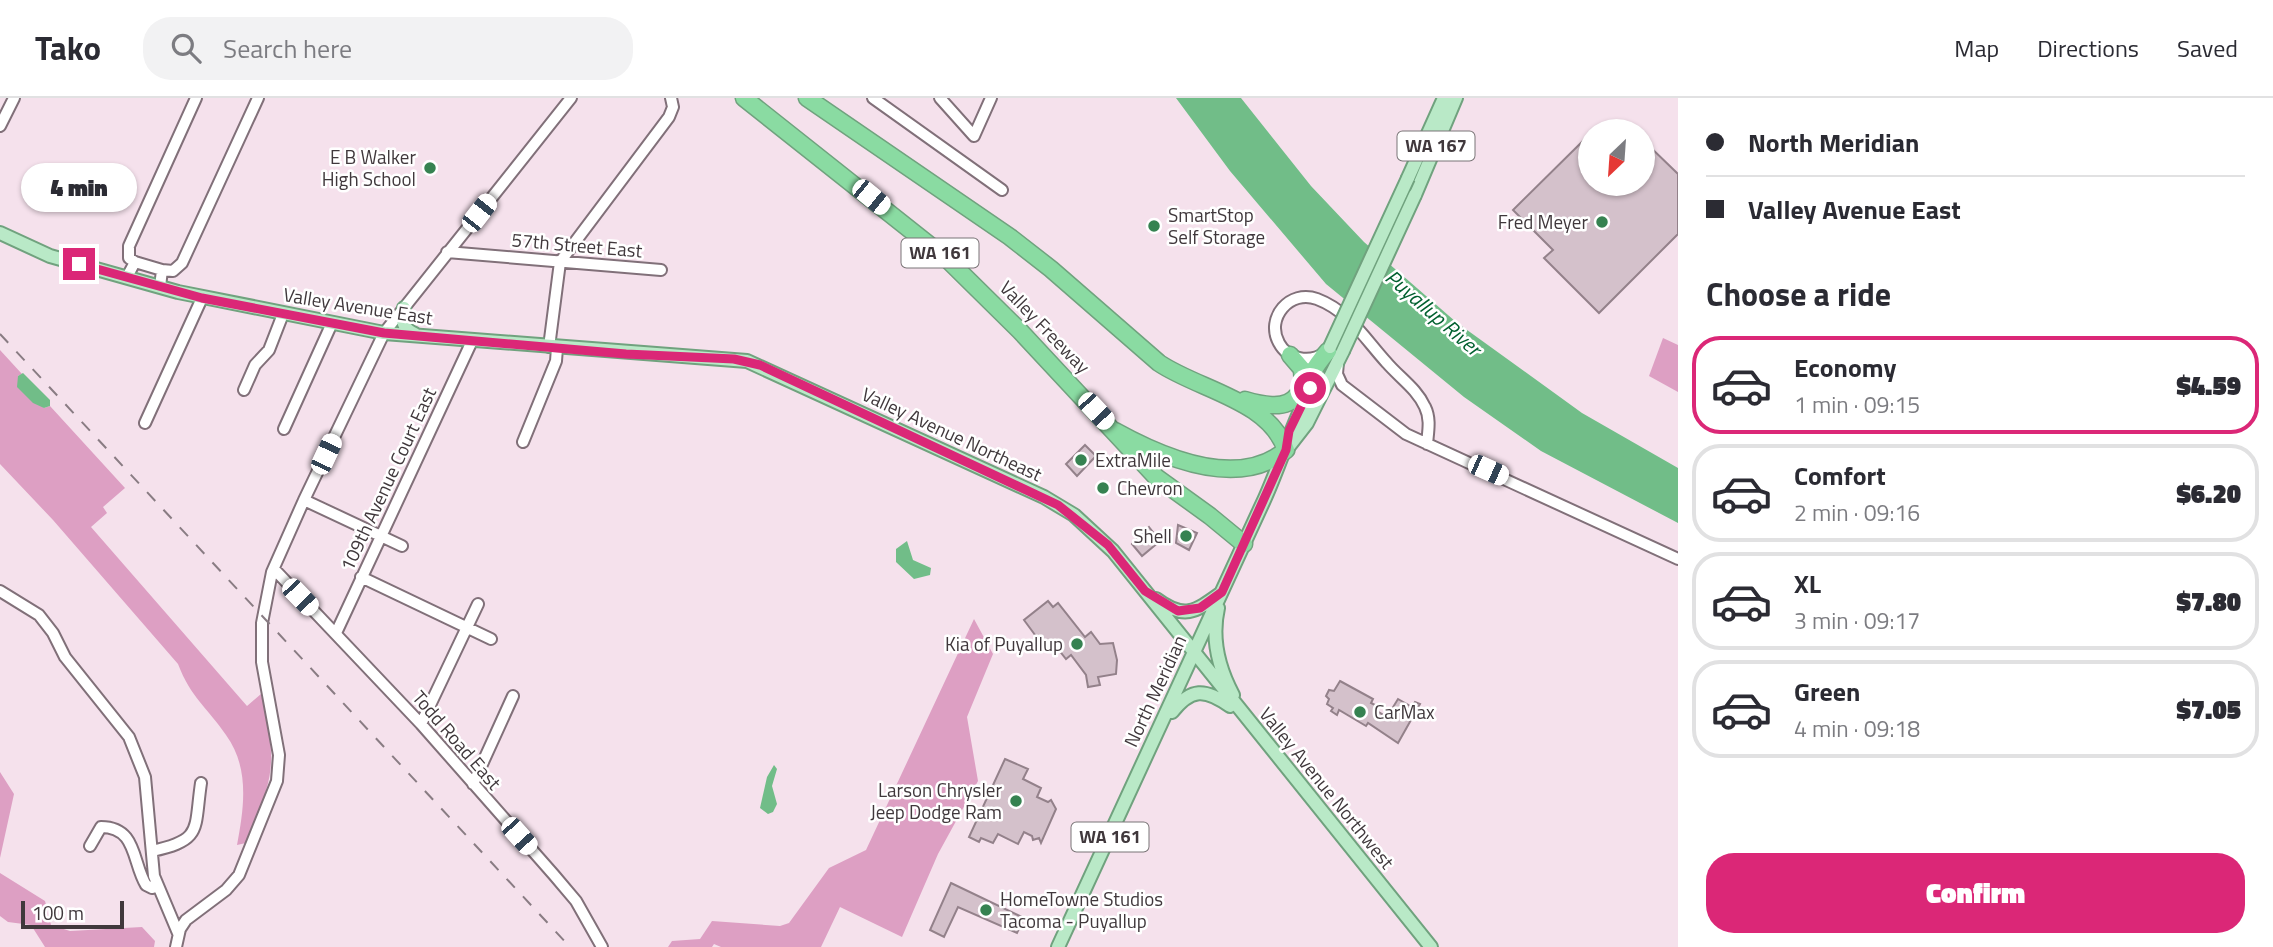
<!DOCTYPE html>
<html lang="en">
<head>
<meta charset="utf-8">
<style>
	body { margin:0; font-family:"Titillium Web",sans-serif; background:#f2f2f3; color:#2b2b33; height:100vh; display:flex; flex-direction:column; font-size:26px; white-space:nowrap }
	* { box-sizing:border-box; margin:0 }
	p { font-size:23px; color:#7c7c81 }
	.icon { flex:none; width:38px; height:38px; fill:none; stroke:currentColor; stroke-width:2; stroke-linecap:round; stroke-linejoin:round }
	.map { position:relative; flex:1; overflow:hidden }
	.drawer { display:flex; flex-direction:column; background:#fff; width:595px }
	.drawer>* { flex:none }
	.banner { display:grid; align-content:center; height:154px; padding:0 28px; background:#fff }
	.needle { width:46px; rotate:205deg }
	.buttons { position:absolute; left:1578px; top:21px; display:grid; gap:14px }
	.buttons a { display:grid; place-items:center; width:77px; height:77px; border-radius:50%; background:#fff; box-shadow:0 2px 5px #0004; font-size:35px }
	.scale { position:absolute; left:21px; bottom:18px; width:103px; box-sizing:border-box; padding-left:7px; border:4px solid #40383c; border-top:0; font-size:19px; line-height:24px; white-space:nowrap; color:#40383c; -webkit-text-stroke:5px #fff; paint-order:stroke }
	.end { position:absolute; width:32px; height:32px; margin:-16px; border:9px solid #db2777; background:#fff; box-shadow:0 0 0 4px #fff }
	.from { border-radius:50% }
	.bubble { position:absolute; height:49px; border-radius:24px; background:#fff; box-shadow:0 2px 5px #0004; font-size:23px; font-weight:800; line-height:49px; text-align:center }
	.car { position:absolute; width:21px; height:42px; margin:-21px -10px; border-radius:9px; box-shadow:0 0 5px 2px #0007; background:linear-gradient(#fff 24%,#345 0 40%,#fff 0 76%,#345 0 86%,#fff 0) }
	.banner b { display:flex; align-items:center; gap:24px; height:66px; font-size:26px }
	.banner b+b { border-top:2px solid #e1e1e2 }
	.banner i { width:18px; height:18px; background:#2b2b33 }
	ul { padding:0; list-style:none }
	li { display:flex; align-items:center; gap:21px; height:98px; margin:0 14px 10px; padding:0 14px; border:4px solid #e1e1e2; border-radius:28px }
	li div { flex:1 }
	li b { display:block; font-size:26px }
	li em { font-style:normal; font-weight:800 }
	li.selected { border-color:#db2777 }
	li>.icon { width:63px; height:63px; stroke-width:1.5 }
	h2 { padding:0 28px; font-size:32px; line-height:84px }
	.action { display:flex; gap:14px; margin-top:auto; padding:14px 28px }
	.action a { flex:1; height:80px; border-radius:28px; background:#db2777; color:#fff; font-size:28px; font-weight:800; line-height:80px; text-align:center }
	header { display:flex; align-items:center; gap:42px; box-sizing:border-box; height:98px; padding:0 35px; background:#fff; border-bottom:2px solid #e1e1e2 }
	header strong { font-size:33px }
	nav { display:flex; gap:38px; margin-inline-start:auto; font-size:24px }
	.search { width:490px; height:63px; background:#f2f2f3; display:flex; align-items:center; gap:18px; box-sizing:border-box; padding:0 24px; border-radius:28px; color:#7c7c81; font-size:26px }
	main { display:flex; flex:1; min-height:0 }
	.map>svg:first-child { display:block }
</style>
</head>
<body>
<header>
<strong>Tako</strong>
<div class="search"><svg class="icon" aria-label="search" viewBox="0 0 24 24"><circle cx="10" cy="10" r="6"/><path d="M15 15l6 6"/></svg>Search here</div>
<nav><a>Map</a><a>Directions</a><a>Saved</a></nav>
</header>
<main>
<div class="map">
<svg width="1678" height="849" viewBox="0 0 1678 849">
	<rect width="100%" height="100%" fill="#f5e1ec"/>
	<path fill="#dd9fc3" d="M1663 240 1678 247V294L1649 278Z
		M0 252 22 276 18 278 44 310 50 308 125 390 103 409 107 415 91 429 247 608 261 596C278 667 274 678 246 745L237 747C244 710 250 670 226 637 207 609 191 600 178 566L53 422 0 366Z
		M974 521 993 556 967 619 978 683 938 756 902 839 840 809 821 849H721L714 846 712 849H668L672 843 700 841 712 823 780 828 789 825 829 770 866 752Z
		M0 674 14 696 0 760Z
		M0 775 45 803 51 827 70 833 142 829 155 843 154 849H45L31 827 8 824 0 818Z"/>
	<path fill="#71bd88" d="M1176 0H1241L1311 88 1364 144 1456 224 1582 315 1678 370V425L1541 353 1464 299 1326 186 1230 73Z
		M23 275 50 302V308L44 310 33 305 17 289 18 278Z
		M907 443 913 462 931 470 930 477 914 481 896 464V451Z
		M774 667 777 671 772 688 777 706 773 714 768 716 760 710 767 679Z"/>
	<path fill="#d4c1cb" stroke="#93818a" stroke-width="2" d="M1591 35V86H1643V42L1678 76V136L1599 215 1544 160 1553 152 1513 112Z
		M1085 347 1096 358 1077 378 1066 366Z
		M1178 427 1197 435 1189 452 1176 445Z
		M1149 429 1160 443 1142 458 1132 446Z
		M1048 503 1053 509 1058 505 1085 539 1091 534 1100 546 1113 545 1117 562 1116 576 1098 579 1100 587 1088 589 1086 577 1071 557 1066 561 1054 546 1050 548 1046 542 1041 545 1024 522Z
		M1340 583 1373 601 1371 605 1379 609 1377 613 1387 619 1398 601 1412 609 1415 604 1420 606 1398 645 1368 625 1366 628 1339 612 1337 617 1331 613 1333 610 1327 606 1329 601 1326 598 1329 592 1334 593Z
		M1005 661 1028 671 1023 681 1041 690 1037 699 1048 704 1051 702 1056 711 1041 745 1039 740 1033 742 1032 738 1024 734 1018 746 998 736 993 745 981 740 979 744 969 739Z
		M951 785 1024 820 1017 835 958 809 944 839 930 832Z"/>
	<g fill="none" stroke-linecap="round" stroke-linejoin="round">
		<defs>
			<path id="minor" d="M873 0 1002 92
				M940 0 974 38 991 0
				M0 28 14 0
				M447 154 661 172
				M135 164 162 172
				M127 179 135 164 129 160V148L196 0
				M160 189 162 172 173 173 182 165 258 0
				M549 249 560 164 669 19 673 9 671 0
				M1325 255C1310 265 1288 262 1279 245 1265 220 1290 191 1317 201 1349 213 1365 241 1387 265 1400 280 1417 291 1425 309 1431 321 1428 334 1427 346
				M1338 264 1337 276 1342 287 1406 336 1678 461
				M244 292 255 267 269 252 283 216
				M145 325 202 200
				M284 331 332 225
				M523 344 556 263 557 250
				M304 402 402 448
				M274 471 421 626 554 777 576 803 602 849
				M361 479 491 541
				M0 493 39 517 53 535 65 559 129 639 145 679 154 778 178 835
				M336 535 472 243
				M421 626 478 506
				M473 686 513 598
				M90 748 101 729C137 729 132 764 146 787L152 790 157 788
				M152 753C203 742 194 732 201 685
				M176 849 180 831 186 822 226 792 239 777 277 683 279 657 262 564V525L272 474 304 402 384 235 571 0"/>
			<path id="major" d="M1408 80 1444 0
				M1415 97 1456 0
				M0 135 50 158 178 194 384 235 747 263 1044 399 1074 417 1113 453 1431 849
				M404 210C402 222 402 231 415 236
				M1286 352 1307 325 1343 253
				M1156 501C1184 522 1195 514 1220 496
				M1218 510C1211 541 1218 569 1233 597
				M1172 614C1191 590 1205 590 1230 608
				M1058 849 1265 400C1282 362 1293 323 1313 285"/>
			<path id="highway" d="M744 0 947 161 1020 233 1156 379 1210 418 1244 446
				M807 0 1010 139 1051 171 1159 265C1199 292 1269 302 1286 352 1238 392 1162 359 1115 333
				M1290 257 1302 271 1303 288
				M1245 302C1306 320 1295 289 1328 253"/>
		</defs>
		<use href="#minor" stroke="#817079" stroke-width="14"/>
		<use href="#major" stroke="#70a27e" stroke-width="16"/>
		<use href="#highway" stroke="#70a27e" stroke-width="19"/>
		<use href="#minor" stroke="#fff" stroke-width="10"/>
		<use href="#major" stroke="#b9e9c7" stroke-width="12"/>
		<use href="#highway" stroke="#8adba2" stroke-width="16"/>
		<path stroke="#897c83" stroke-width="2" stroke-dasharray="12 12" stroke-linecap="butt" d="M0 236 570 849"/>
		<defs>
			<path id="major-bridge" d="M1330 249 1408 80
				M1343 253 1415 97"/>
		</defs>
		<use href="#major-bridge" stroke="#70a27e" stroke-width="16" stroke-linecap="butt"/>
		<use href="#major-bridge" stroke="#b9e9c7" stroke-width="12"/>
	</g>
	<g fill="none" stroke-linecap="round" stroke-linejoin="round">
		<path stroke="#db2777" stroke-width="9" d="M79 166 202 200 384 235 626 256 734 261 760 267 1058 407 1108 447 1145 493 1178 513 1200 510 1222 494 1286 352 1289 333 1310 290"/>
	</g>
	<g fill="#368251" stroke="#fff" stroke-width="2.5">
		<circle cx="430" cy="70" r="7"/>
		<circle cx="1602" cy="124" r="7"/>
		<circle cx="1154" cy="128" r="7"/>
		<circle cx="1081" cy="362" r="7"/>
		<circle cx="1103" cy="390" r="7"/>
		<circle cx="1186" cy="438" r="7"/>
		<circle cx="1077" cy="546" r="7"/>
		<circle cx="1360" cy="614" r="7"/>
		<circle cx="1016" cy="703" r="7"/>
		<circle cx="986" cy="812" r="7"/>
	</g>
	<g text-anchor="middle" stroke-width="5" stroke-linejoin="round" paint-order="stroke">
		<g fill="#fff" stroke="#797476" stroke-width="2">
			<rect x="1397.5" y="33.5" width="77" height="29" rx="5"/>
			<rect x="901.5" y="140.5" width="77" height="29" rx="5"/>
			<rect x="1071.5" y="724.5" width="77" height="29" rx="5"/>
		</g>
		<g font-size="18" font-weight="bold" fill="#40383c">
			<text x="1436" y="54">WA 167</text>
			<text x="940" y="161">WA 161</text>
			<text x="1110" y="745">WA 161</text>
		</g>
		<g font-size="19" fill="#40383c" stroke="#fff" text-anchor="end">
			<text x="416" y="66">E B Walker<tspan x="416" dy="22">High School</tspan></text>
			<text x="1168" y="124" text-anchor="start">SmartStop<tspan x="1168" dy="22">Self Storage</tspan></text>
			<text x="1588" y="131">Fred Meyer</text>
			<text x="1095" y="369" text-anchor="start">ExtraMile</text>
			<text x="1117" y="397" text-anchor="start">Chevron</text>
			<text x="1172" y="445">Shell</text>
			<text x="1063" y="553">Kia of Puyallup</text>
			<text x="1374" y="621" text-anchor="start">CarMax</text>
			<text x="1002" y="699">Larson Chrysler<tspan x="1002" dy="22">Jeep Dodge Ram</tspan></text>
			<text x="1000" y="808" text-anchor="start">HomeTowne Studios<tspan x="1000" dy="22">Tacoma - Puyallup</tspan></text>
		</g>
		<g font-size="19" fill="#40383c" stroke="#fff">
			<text transform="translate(577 147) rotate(5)" y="7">57th Street East</text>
			<text transform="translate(358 208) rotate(9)" y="7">Valley Avenue East</text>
			<text transform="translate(1045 229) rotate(46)" y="7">Valley Freeway</text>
			<text transform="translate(952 336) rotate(25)" y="7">Valley Avenue Northeast</text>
			<text transform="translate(388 381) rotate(-65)" y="7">109th Avenue Court East</text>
			<text transform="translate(1155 593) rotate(-65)" y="7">North Meridian</text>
			<text transform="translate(457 642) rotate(49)" y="7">Todd Road East</text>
			<text transform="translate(1327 690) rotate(51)" y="7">Valley Avenue Northwest</text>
		</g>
		<g font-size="21" font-style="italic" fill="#00602f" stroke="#fff">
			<text transform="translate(1433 215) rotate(41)" y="7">Puyallup River</text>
		</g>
	</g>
</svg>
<div class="buttons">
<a><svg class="needle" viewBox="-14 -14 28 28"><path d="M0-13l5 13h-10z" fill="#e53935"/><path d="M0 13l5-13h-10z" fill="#7c7c81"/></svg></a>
</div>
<div class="scale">100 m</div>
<i class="end from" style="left:1310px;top:290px"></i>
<i class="end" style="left:79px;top:166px"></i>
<div class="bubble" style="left:21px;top:65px;width:116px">4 min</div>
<i class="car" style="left:871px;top:99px;rotate:129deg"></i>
<i class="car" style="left:479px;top:115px;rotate:38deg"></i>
<i class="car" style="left:1096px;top:313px;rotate:137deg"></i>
<i class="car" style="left:326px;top:356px;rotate:25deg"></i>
<i class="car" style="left:1488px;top:372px;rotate:114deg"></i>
<i class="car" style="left:300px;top:499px;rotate:136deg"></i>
<i class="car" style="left:519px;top:738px;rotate:138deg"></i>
</div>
<section class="drawer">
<div class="banner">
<b><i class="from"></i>North Meridian</b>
<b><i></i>Valley Avenue East</b>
</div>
<h2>Choose a ride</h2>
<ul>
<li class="selected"><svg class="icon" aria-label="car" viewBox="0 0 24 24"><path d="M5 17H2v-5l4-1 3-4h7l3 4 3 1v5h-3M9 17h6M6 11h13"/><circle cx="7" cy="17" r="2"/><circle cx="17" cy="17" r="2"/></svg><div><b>Economy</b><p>1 min · 09:15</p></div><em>$4.59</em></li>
<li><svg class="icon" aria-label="car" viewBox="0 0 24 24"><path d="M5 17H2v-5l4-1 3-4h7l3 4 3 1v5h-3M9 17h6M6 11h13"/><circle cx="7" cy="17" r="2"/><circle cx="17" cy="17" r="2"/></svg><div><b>Comfort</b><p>2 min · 09:16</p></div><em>$6.20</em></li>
<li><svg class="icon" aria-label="car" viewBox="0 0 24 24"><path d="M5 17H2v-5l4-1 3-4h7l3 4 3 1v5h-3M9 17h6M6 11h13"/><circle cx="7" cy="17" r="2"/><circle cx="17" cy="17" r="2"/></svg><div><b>XL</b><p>3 min · 09:17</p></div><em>$7.80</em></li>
<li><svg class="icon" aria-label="car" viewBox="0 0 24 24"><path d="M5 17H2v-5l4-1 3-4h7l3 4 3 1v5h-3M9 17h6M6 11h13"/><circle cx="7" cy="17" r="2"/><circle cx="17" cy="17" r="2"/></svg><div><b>Green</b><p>4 min · 09:18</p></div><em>$7.05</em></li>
</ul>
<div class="action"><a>Confirm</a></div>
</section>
</main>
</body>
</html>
